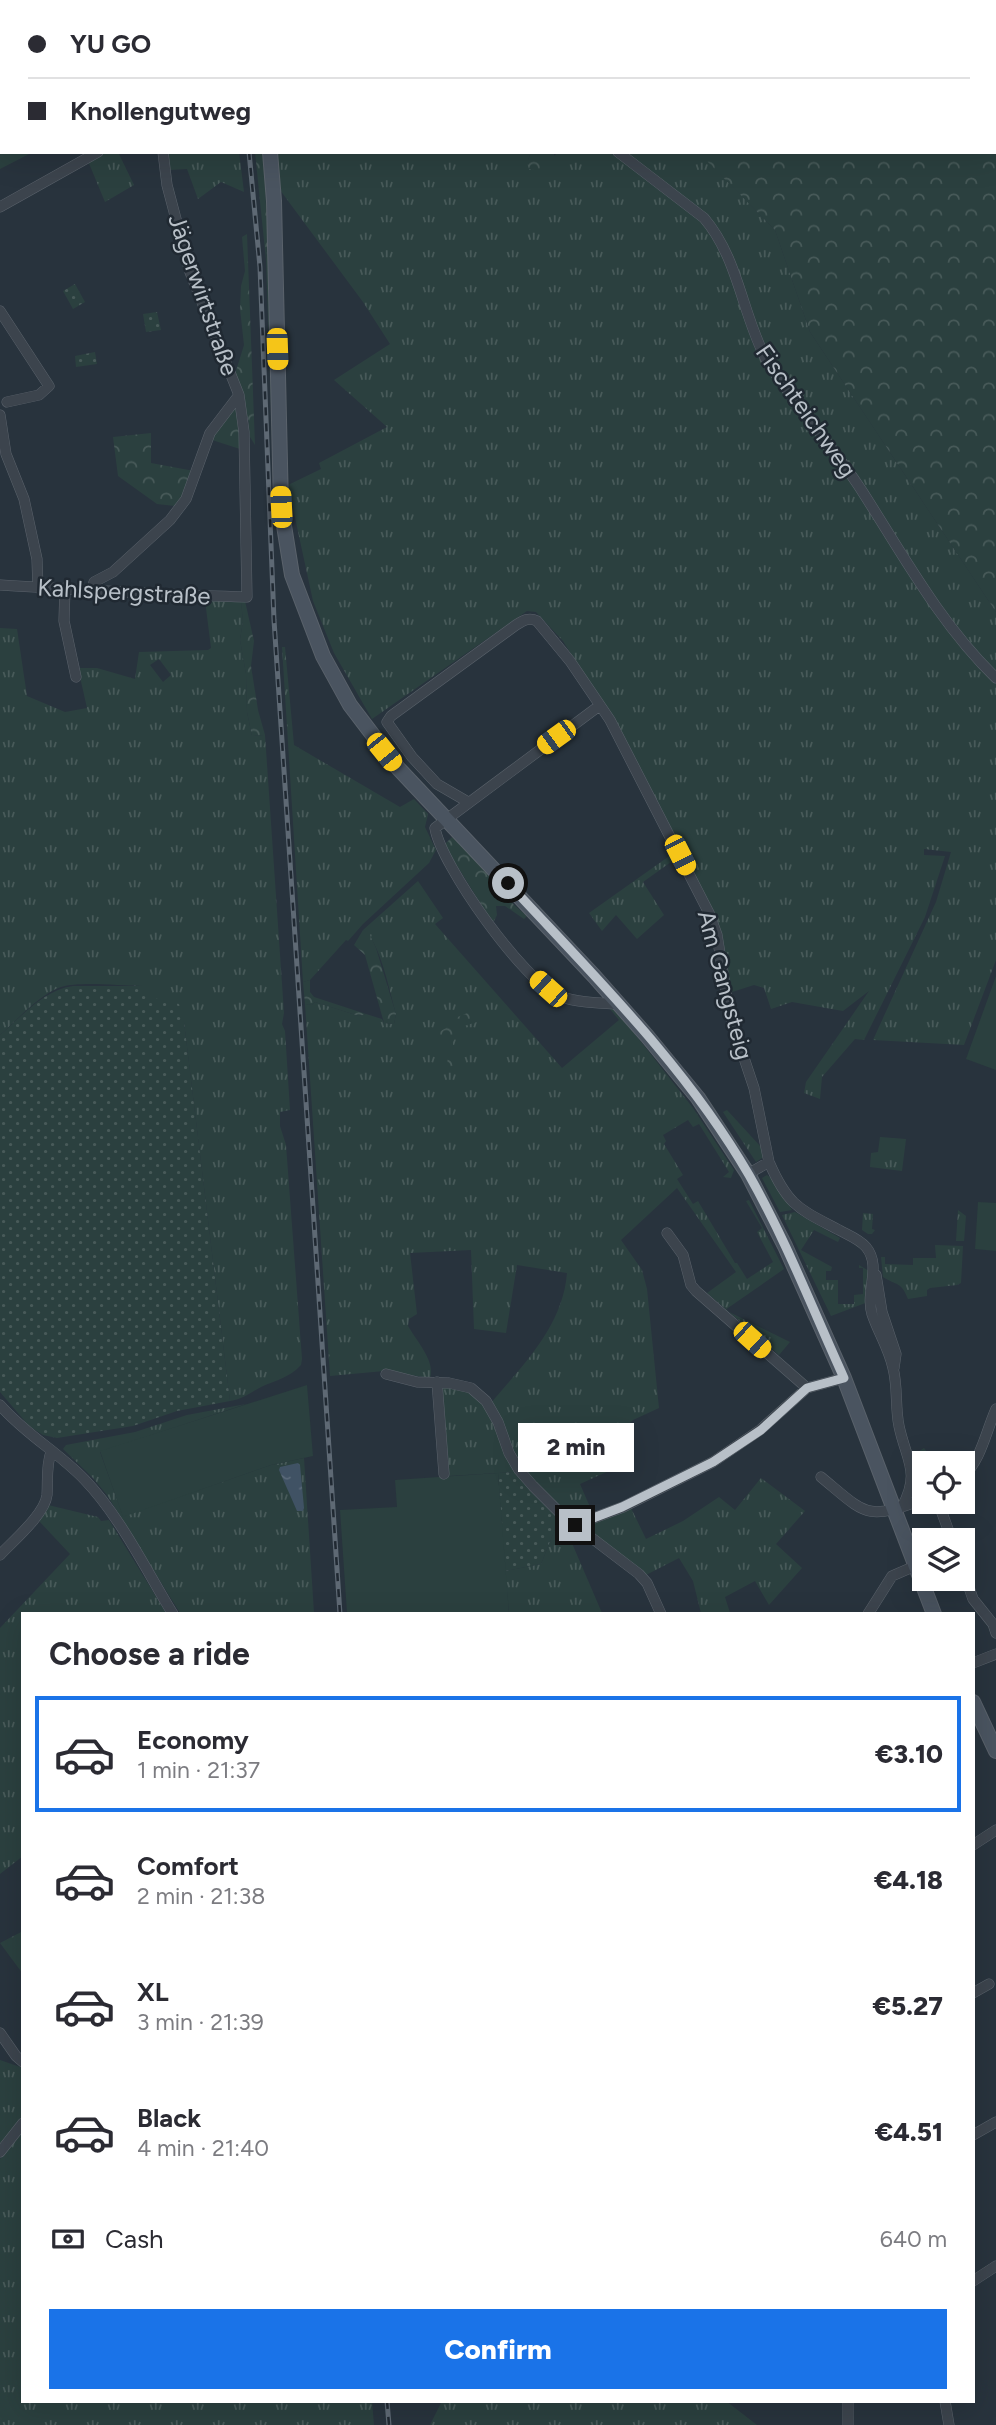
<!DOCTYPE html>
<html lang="en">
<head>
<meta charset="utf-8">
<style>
	body { margin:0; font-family:Figtree,sans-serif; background:#f7f7f7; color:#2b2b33; height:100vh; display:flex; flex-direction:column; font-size:26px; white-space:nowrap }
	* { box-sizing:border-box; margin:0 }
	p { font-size:23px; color:#7c7c81 }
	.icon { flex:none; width:38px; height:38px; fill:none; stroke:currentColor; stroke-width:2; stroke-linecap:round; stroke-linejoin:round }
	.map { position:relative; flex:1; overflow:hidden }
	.sheet { position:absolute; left:21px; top:1612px; width:954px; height:791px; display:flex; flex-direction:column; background:#fff; border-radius:0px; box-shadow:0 7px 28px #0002 }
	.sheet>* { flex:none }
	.guide { position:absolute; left:0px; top:0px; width:998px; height:154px; box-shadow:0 7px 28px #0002; display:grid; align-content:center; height:154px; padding:0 28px; background:#fff }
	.tools { position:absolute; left:912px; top:1451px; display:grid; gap:14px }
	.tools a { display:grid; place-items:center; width:63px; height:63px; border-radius:0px; background:#fff; box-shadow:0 7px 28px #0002; font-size:35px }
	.end { position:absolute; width:32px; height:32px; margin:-16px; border:9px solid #b8c0c8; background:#111; box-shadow:0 0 0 4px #111 }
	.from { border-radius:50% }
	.bubble { position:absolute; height:49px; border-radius:0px; background:#fff; box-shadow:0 7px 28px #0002; font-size:23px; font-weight:800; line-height:49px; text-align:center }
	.car { position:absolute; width:21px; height:42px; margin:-21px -10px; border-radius:9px; box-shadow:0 0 5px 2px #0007; background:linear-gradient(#f5c518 24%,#345 0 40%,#f5c518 0 76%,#345 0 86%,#f5c518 0) }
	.guide b { display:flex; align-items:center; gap:24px; height:66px; font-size:26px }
	.guide b+b { border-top:2px solid #e1e1e2 }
	.guide i { width:18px; height:18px; background:#2b2b33 }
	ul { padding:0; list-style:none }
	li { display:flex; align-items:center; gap:21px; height:116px; margin:0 14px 10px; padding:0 14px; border:4px solid transparent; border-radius:0px }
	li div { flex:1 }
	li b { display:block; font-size:26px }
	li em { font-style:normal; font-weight:800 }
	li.current { border-color:#1a73e8 }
	li>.icon { width:63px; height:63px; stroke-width:1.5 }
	h2 { padding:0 28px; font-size:32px; line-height:84px }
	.pay { display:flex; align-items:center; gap:18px; height:77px; padding:0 28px; font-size:26px }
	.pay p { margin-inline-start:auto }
	.action { display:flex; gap:14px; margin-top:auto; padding:14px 28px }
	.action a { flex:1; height:80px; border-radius:0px; background:#1a73e8; color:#fff; font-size:28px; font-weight:800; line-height:80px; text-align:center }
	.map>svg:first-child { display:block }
</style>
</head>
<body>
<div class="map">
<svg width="996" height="2425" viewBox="0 0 996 2425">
	<defs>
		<pattern id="grass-tufts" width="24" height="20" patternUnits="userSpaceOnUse" patternTransform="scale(1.75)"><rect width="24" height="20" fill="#2b403f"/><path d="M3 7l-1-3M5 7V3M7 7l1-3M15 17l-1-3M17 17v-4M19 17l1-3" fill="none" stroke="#485a59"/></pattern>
		<pattern id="forest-crowns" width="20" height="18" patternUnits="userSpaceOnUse" patternTransform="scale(1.75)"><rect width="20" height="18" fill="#2b403f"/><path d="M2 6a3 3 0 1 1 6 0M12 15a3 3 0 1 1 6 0" fill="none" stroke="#485a59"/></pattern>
		<pattern id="park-dots" width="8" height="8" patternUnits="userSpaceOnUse" patternTransform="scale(1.75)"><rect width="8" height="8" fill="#2b403f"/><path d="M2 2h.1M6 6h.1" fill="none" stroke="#485a59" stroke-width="1.8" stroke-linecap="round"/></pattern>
		<pattern id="water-ripples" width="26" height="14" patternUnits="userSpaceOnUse" patternTransform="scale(1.75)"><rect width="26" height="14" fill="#405264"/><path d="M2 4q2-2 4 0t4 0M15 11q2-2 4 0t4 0" fill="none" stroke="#5a6979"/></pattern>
	</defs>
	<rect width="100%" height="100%" fill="#28333d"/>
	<path fill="url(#grass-tufts)" fill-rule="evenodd" d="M571 0H741V2Z
		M0 137 2 152H33L0 169Z
		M106 152H118L134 185 105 202 88 161Z
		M168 152H239L244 192 221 182 198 199 187 169 170 170Z
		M276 152H531L528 160 556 155 554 152H614C627 165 641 176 655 187 681 207 705 218 722 247 739 277 746 355 773 375L854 484 921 591 996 680V960L964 1045 873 1040 936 902 951 852 924 849V855L945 856 925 917 864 1040 855 1039 822 1077 820 1099 804 1093 806 1082 869 991 843 1011 792 1002 771 1009 764 988 754 985 729 993 720 934 631 750 563 641 536 612 527 611 372 719 334 653 313 601 288 485 321 469 319 463 387 427 334 380 390 344 363 302 280 190Z
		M622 152H704L702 155 775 230 810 332 996 612V674L953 626 761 347 721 236Z
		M269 189 274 496 266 260 268 231 265 193Z
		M205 600 241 601 243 621 240 640 246 674 247 712 252 736 265 735 284 1013 282 1024 285 1031 290 1110 280 1112V1126L286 1145 302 1359 301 1365C289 1378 276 1380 261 1387 251 1392 243 1399 230 1401L184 1022 144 996 143 986C121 986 80 981 61 987 41 993 16 1021 0 1035V628L17 629 27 696 65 712 87 708 78 668H97L135 679 139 652 208 650 211 648ZM159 659 171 675 163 682 150 665Z
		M282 647H285L294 745 400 807 414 799 428 814 425 827 436 850 429 863 363 924 348 941 346 940 310 980 303 982Z
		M675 852 678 857 643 882 664 915 637 939 616 915 602 931 589 913Z
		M418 881 443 918 435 924 562 1068 619 1020 609 1008 616 1010 693 1108 734 1170 731 1178 723 1177 729 1172 699 1124 693 1127 688 1120 663 1135 666 1141 664 1144 683 1175 677 1179 693 1204 698 1201 735 1263H737L747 1279 773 1262 757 1232 762 1228 746 1201 749 1200 784 1269 725 1310 790 1342 779 1355 707 1293 736 1272 677 1188 621 1240 642 1270 647 1289 659 1408 633 1420 606 1445 622 1465 580 1484 593 1514 575 1519 568 1516 530 1477 512 1452 490 1404C523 1365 563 1326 567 1273L517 1265 506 1333 474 1329 471 1250 410 1253 417 1314 409 1319 408 1326C416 1340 436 1362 430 1378L384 1371 330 1376 305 1004 312 1005 315 1002 359 1016 366 1014 382 1019 384 1023 394 1024 396 1014C391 997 379 937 363 930Z
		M727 1110 761 1147 765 1156 756 1162 723 1112Z
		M880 1137 906 1139 902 1171 870 1167 871 1153 878 1152Z
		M767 1175 774 1180 792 1210 780 1212 762 1178Z
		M958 1210 966 1216 964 1241H956Z
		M795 1212 840 1238 838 1242 814 1230 801 1250 832 1267 831 1271H826V1280H838V1304H854V1295L863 1294V1268H859V1265L869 1271 868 1302 831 1316 782 1215Z
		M863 1213 873 1214 872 1229 875 1230 872 1234H868L862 1230Z
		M935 1245 963 1246 961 1283 957 1285 930 1288 927 1290V1296L908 1299C901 1281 897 1286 883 1277L881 1257H885V1264L913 1265V1258H936Z
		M442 1387C449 1388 457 1387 464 1390 493 1402 504 1445 516 1472L448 1476Z
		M246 1404 100 1452 123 1516 271 1465 304 1458 314 1613H180L107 1495 93 1478 63 1449 66 1445 135 1432 187 1415Z
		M924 1448 935 1463H924V1495L913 1498 911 1495 918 1468 913 1455Z
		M761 1478 805 1511 776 1544 802 1568 769 1605 755 1581 725 1597 730 1613H701L693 1581 679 1558 646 1575 588 1529 591 1523 630 1506 646 1539 683 1521 719 1497 735 1510Z
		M48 1505 98 1517 101 1521 109 1520 166 1613 23 1614V1856L0 1874V1628L70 1554 39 1521Z
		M559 1519 571 1527 568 1534 602 1613H509L505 1571 541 1564Z
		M23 1931V1974L0 1943Z
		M0 2060 23 2068V2117L0 2145Z
		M23 2129V2401H372L374 2425H0V2159Z
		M442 2401H726L757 2425H430Z"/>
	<path fill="url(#forest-crowns)" d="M741 0H963V2H741Z
		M996 120V612L810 332 775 230 701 155 704 152H996Z
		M255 152H265L269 189 265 193 268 231 266 260Z
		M531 152H554V167L547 173 529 169 528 160Z
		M247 234 255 445 250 437 248 417H240V449L209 439 234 395 235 374 244 345 240 309 241 286 245 271 242 237Z
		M151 433V463L194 471 181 501 175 506 157 504 118 476 113 437Z
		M241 601H245L254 641 251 666 258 710 265 735 252 736 247 712 246 674 240 640 243 621Z
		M452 837 472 853 514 905 527 916 524 919 505 906H496L497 915 494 921 491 920 449 853 445 844Z
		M363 930 369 933 376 948 396 1014 394 1024 384 1023 365 955 354 945Z
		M310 980V992L314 997 366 1014 359 1016 315 1002 312 1005 305 1004 303 982Z
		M477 1009 483 1016 477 1022 464 1026 461 1033 453 1041V1050L462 1059 461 1066 451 1069 447 1066 448 1054 437 1042 439 1032 446 1028 453 1019Z"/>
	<path fill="url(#park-dots)" d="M75 284 85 302 73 309 63 291Z
		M157 312 161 330 146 332 143 314Z
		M95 352 97 364 76 367 75 356Z
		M73 986H144L145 996 179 1004 184 1022 230 1401 177 1411 133 1426 57 1438 43 1435 29 1426 0 1392V1035C22 1016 44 990 73 986Z
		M516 1472 533 1494 559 1519 541 1564 505 1571 498 1473Z"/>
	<path fill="#2b403f" d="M996 976V1070L966 1059Z
		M978 1202 996 1203V1251L975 1249Z
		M307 1385 313 1456 271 1465 123 1517 100 1451Z
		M498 1473 509 1613H347L340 1510 397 1507 395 1480Z"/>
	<path fill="url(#water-ripples)" d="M298 1463 300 1465 304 1508 303 1511H297L279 1470 280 1467Z"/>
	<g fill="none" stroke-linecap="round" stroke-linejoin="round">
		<path stroke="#405264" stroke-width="2.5" d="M629 0 635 2"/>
		<defs>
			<path id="minor" d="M179 0 181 2
				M618 152 704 218C739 259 742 315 767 361 796 406 833 446 862 491 903 555 941 625 996 678
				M0 207 98 152
				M0 311 49 386 39 395 7 402
				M0 415 6 454 24 499 37 559 38 588
				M0 585C82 590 165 595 247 597L244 432 239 395 190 272 167 185 163 152
				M65 588 64 621 76 677
				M93 589 94 582 113 572 170 520 186 499 210 433 239 395
				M599 706 435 828C441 865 524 982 559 996 578 1003 599 1003 619 1004
				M468 802 437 784 412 757 387 722 391 716 516 625C524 620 529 617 537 621L570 661 610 720 709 913 717 935 730 1016 754 1088 769 1162
				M748 1174 769 1162C788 1206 799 1209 839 1230 848 1235 859 1239 866 1247 882 1266 865 1292 872 1314 878 1332 889 1349 893 1368 898 1387 895 1407 899 1426 906 1460 921 1472 902 1507
				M667 1233 683 1255 691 1285 696 1291 807 1388
				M876 1275 882 1312 896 1354 894 1368
				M386 1374 417 1382 449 1383 471 1388 486 1401 498 1422 509 1453 519 1470 533 1486 563 1516 639 1574 647 1583 661 1614
				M437 1382 444 1474
				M0 1405C25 1434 58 1452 84 1479 120 1516 146 1570 173 1614
				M821 1477C867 1515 865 1521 924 1499
				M962 1478C982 1458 985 1434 996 1409
				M938 1502 952 1540
				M575 1525 623 1507 713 1462 760 1430 807 1388 844 1378
				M0 1555C13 1541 45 1514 47 1495 48 1481 46 1466 51 1452
				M962 1567 973 1599 993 1624 996 1633
				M868 1614 892 1576 915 1566
				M973 1663 996 1654
				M973 1845 996 1830
				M973 1993 989 1984
				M0 2033 16 2056 23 2062
				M973 2135 996 2122
				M0 2152 23 2123
				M973 2281 996 2266
				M945 2401 949 2425
				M848 2425V2401"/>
			<path id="secondary" d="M255 0 256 2
				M270 152 274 201 281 507 292 575 323 656 350 705 398 768 594 976 647 1036 698 1098 748 1174 785 1246 844 1378 934 1614
				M973 1702 996 1751"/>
			<path id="motorway" d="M981 0V2
				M996 56V57"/>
		</defs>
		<use href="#minor" stroke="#5a626b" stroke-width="11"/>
		<use href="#secondary" stroke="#5a626b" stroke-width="16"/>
		<use href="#motorway" stroke="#464f58" stroke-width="19"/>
		<use href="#minor" stroke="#3c444d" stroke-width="10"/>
		<use href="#secondary" stroke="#4a5460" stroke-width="14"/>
		<use href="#motorway" stroke="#72665a" stroke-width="18"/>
		<defs>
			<path id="rail" d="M212 0V2
				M249 152 260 267 274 620 340 1614
				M387 2401 389 2425"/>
		</defs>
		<use href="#rail" stroke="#5e6974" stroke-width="5"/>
		<use href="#rail" stroke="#202932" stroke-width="2.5" stroke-dasharray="8" stroke-linecap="butt"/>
	</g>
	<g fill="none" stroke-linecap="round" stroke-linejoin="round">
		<path stroke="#b8c0c8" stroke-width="9" d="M508 883C593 975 686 1066 749 1175 786 1240 813 1310 844 1378L807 1388 761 1430 713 1462 622 1507 575 1525"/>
	</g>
	<g text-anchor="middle" stroke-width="5" stroke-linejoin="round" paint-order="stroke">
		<g font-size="24" fill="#b8c0c8" stroke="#202932">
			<text transform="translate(203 295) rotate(71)" y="8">Jägerwirtstraße</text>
			<text transform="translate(806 411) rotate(55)" y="8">Fischteichweg</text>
			<text transform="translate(124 592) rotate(3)" y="8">Kahlspergstraße</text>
			<text transform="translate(725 985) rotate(75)" y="8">Am Gangsteig</text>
		</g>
	</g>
</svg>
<div class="tools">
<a><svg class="icon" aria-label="locate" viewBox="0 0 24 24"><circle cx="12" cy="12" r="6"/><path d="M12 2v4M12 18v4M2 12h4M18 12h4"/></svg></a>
<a><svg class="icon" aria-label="layers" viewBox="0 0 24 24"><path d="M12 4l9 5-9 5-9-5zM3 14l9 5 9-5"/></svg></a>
</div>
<i class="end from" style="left:508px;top:883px"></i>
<i class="end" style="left:575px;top:1525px"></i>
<div class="bubble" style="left:518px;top:1423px;width:116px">2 min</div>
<i class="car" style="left:277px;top:349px;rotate:178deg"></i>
<i class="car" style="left:281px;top:507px;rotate:357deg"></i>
<i class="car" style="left:556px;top:737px;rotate:234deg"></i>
<i class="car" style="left:384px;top:752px;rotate:141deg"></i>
<i class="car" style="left:680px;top:855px;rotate:153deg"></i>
<i class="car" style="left:548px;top:989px;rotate:312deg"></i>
<i class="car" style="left:752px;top:1340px;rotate:132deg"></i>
<div class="guide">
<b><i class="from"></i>YU GO</b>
<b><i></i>Knollengutweg</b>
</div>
<section class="sheet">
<h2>Choose a ride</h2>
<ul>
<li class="current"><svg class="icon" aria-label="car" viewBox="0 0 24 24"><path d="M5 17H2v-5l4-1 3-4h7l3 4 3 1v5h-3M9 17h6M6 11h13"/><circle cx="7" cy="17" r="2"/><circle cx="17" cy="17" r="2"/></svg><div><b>Economy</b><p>1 min · 21:37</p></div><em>€3.10</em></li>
<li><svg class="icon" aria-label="car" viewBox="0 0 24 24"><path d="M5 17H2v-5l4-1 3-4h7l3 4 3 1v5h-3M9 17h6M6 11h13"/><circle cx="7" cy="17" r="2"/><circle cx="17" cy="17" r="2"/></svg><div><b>Comfort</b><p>2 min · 21:38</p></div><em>€4.18</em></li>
<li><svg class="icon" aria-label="car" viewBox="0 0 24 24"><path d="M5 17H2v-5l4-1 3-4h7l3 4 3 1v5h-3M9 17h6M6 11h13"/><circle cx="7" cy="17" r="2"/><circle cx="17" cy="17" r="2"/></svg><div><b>XL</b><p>3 min · 21:39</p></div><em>€5.27</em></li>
<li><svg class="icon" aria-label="car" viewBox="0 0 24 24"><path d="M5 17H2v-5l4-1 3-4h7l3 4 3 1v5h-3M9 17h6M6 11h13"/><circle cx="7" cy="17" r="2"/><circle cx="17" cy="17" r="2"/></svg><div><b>Black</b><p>4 min · 21:40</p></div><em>€4.51</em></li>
</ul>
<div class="pay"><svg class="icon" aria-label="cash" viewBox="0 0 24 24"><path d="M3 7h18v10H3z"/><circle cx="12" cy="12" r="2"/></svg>Cash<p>640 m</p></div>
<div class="action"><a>Confirm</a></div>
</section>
</div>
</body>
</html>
